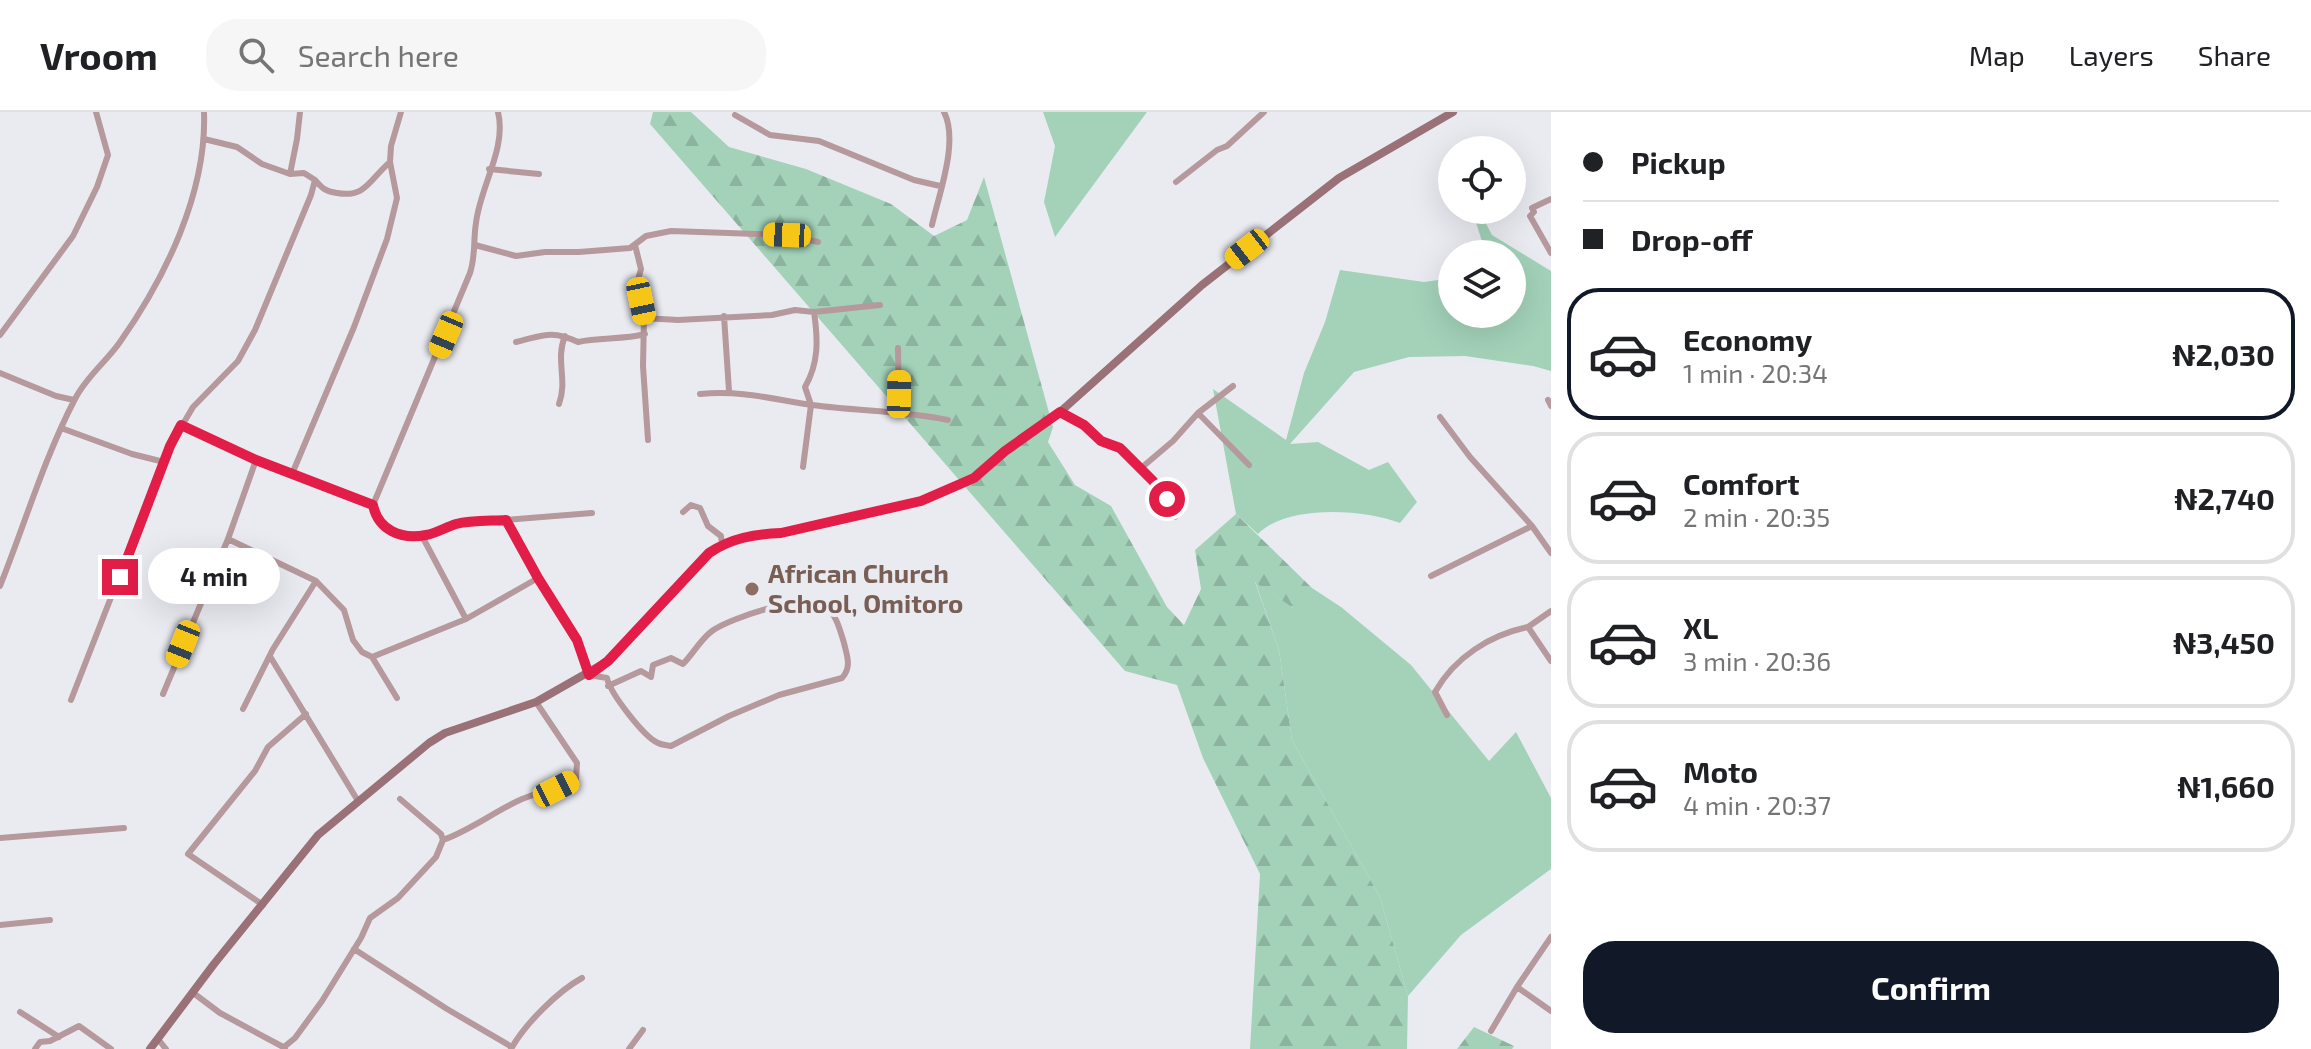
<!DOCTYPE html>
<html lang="en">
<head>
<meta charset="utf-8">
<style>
	body { margin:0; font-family:"Exo 2",sans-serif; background:#f6f6f6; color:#202124; height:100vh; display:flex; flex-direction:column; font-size:30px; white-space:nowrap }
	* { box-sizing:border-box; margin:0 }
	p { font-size:26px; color:#757577 }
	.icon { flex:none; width:44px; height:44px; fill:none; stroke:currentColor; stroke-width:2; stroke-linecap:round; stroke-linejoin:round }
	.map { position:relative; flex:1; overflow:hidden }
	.drawer { display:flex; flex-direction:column; background:#fff; width:760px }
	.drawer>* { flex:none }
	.guide { display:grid; align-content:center; height:176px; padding:0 32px; background:#fff }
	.tools { position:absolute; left:1438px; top:24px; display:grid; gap:16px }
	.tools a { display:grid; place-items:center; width:88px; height:88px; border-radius:50%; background:#fff; box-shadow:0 8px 32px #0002; font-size:40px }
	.end { position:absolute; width:36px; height:36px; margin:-18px; border:10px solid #e11d48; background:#fff; box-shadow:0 0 0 4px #fff }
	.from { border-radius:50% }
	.bubble { position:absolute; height:56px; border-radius:28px; background:#fff; box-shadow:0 8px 32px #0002; font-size:26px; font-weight:700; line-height:56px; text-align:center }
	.car { position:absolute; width:24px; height:48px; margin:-24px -12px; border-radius:10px; box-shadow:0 0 6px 2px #0007; background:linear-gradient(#f5c518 24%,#345 0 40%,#f5c518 0 76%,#345 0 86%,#f5c518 0) }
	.guide b { display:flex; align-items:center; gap:28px; height:76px; font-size:30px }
	.guide b+b { border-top:2px solid #e0e0e0 }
	.guide i { width:20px; height:20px; background:#202124 }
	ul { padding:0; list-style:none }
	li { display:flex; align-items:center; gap:24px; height:132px; margin:0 16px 12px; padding:0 16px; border:4px solid #e0e0e0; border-radius:32px }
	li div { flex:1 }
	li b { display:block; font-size:30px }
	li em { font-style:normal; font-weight:700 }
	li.on { border-color:#111827 }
	li>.icon { width:72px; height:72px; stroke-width:1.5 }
	.cta { display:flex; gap:16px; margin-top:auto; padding:16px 32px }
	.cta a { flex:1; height:92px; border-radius:32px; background:#111827; color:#fff; font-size:32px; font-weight:700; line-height:92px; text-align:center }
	header { display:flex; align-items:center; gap:48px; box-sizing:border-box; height:112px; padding:0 40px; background:#fff; border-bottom:2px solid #e0e0e0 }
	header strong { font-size:38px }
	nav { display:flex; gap:44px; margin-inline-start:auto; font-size:28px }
	.search { width:560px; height:72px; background:#f6f6f6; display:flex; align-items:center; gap:20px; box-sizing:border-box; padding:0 28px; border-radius:32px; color:#757577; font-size:30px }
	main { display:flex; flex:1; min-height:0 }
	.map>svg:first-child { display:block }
</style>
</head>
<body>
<header>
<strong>Vroom</strong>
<div class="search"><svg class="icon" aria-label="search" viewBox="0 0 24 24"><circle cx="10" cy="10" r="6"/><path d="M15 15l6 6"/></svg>Search here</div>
<nav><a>Map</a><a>Layers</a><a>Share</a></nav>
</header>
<main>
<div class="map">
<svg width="1551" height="937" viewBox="0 0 1551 937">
	<defs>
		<pattern id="forest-firs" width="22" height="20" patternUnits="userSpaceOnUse" patternTransform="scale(2)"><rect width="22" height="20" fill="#a3d2b9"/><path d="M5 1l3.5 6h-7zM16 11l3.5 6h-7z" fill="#8bb39e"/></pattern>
	</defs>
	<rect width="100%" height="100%" fill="#eaebf1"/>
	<path fill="#a3d2b9" d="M1043 0H1147L1055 125 1044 90 1055 34Z
		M1472 98H1479L1492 123 1551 159V259L1533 254 1465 244 1409 245 1354 260 1290 332 1318 330 1369 358 1388 350 1417 390 1400 411C1364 397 1287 392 1258 422L1236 402 1213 277 1286 328 1304 261 1325 210 1340 158 1424 170 1452 166V202H1512V142H1486Z
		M1255 469 1293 496H1312V476L1341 495 1411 553 1489 649 1516 620 1551 686V757L1461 823 1408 884 1380 785 1292 628 1279 538Z"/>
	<path fill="url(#forest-firs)" d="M653 0H691L729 35 806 57 891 92 934 124 967 108 984 65 1053 315 1048 330 1075 373 1111 394 1167 495 1184 513 1201 477 1195 438 1236 402 1312 476V496H1293L1255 470 1279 538 1292 628 1380 785 1408 884 1407 937H1250L1260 762 1203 646 1177 573 1125 559 650 12Z
		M1474 915 1514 934 1512 937H1457Z"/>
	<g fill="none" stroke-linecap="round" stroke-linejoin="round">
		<path stroke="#b5999c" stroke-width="6" d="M735 3 770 23 819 29 914 68 940 74
			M489 57 539 62
			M290 62 297 27 300 0
			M315 68C323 77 325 79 337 81 366 86 369 68 390 50
			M1176 70 1217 38 1227 34 1264 0
			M1551 87 1532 96 1534 100 1530 104 1551 141
			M932 113C939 82 959 29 944 0
			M475 133 516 144 545 140H579L630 136 646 124 671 119 787 123 818 130
			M635 133 641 157 637 171 644 206 643 254 648 328
			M724 204 729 279
			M644 206 678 208 772 203 795 198 814 200 880 193
			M0 223 73 124 97 75 108 43 96 0
			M516 230C542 224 551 217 578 230 600 225 623 228 645 222
			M898 236 899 299
			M0 261 56 284 74 288
			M700 282C741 278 772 287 812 293 857 299 903 299 948 308
			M1548 288 1551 294
			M559 292C568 268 555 248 565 224
			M1060 300 1084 313 1101 329 1120 336 1153 369 1167 387 1175 405
			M1198 301 1249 353
			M1440 305 1470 345 1532 414 1551 441
			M181 313 256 348 373 393C379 418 401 428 426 423 437 421 446 415 456 412 471 408 490 409 506 408L538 466 554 489 557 499 577 528 589 563 607 566C610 581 644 625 658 631 662 633 667 633 671 634L729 604 779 583 842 566C852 555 847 544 844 531 840 518 836 501 824 493 805 481 730 506 712 519 700 528 693 542 683 552L671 546 653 553 651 565 641 559 608 574
			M61 316 132 342 164 350
			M803 355 811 293 805 275C819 251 818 227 814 200
			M1140 357 1173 329 1198 301 1233 274
			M292 362 354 215 387 127 397 86 390 50 391 34 401 0
			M373 393 470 161C476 142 473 129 476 111 480 75 507 36 498 0
			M683 400 691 393 700 396 708 414 721 424 722 432
			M506 408 592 401
			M422 424 466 507
			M228 427 316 469 344 498 353 528 362 540 372 545 397 586
			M1431 464 1532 414
			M0 474C24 414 45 344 75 287 86 265 106 250 120 230 165 166 207 81 204 0
			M1551 499 1528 515 1551 549
			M372 545 466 507 538 466
			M271 546 358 689
			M163 582 228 427 256 348
			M71 588 170 334 193 295 238 249 255 218 311 83 315 68 304 61 290 62 262 52 237 35 204 27
			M243 597 273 537 316 469
			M1447 603 1435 580C1455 545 1490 523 1528 515
			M0 726 124 716
			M443 728C471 718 495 699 522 687 540 680 558 675 576 667L577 651 536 590
			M263 793 188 742 255 659 268 635 306 602
			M0 813 50 808
			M354 837 447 897 512 935
			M1517 875 1551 899
			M192 880 220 901 285 936
			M20 900 59 925
			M1491 919 1517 875 1551 825
			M158 927 166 937
			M284 935 295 926 322 889 361 826 370 806 398 786 436 745 443 728 441 722 400 687
			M35 937 40 930 50 929 79 914 111 937
			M511 937C524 913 558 879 582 866
			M629 937 643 918"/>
		<path stroke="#997176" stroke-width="8" d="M150 937 214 852 318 723 429 631 445 621 536 590 608 549 709 441C731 426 755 422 781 421L921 389 974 366 1005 339 1060 300 1202 173 1339 66 1453 0"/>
	</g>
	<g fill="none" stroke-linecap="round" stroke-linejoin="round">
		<path stroke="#e11d48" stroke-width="10" d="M120 465 170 334 181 313 256 348 373 393C378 418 401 428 426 423 437 421 446 415 456 412 471 408 490 409 506 408L538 466 577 528 589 563 608 549 709 441C731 426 755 422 781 421L921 389 974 366 1005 339 1060 300 1084 313 1101 329 1120 336 1153 369 1167 387"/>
	</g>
	<circle fill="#8d6e63" stroke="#eaebf1" stroke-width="3" cx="752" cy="477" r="8"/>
	<g text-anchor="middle" stroke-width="8" stroke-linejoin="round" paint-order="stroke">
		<g font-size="26" font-weight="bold" fill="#785e54" stroke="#eaebf1" text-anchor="start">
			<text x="768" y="471">African Church<tspan x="768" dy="30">School, Omitoro</tspan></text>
		</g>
	</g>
</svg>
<div class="tools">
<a><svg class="icon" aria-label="locate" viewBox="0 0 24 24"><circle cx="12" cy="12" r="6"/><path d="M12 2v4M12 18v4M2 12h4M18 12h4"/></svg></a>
<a><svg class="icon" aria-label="layers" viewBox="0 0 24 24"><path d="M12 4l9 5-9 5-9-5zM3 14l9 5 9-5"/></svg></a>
</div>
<i class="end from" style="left:1167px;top:387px"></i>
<i class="end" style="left:120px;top:465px"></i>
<div class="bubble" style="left:148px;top:436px;width:132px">4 min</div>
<i class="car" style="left:787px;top:123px;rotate:272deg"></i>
<i class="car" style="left:1247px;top:137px;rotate:232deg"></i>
<i class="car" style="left:641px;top:189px;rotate:168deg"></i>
<i class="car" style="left:446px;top:223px;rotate:203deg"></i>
<i class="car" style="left:899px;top:282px;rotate:1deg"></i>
<i class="car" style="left:183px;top:532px;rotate:202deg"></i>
<i class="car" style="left:556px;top:677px;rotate:63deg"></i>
</div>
<section class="drawer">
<div class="guide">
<b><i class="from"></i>Pickup</b>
<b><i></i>Drop-off</b>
</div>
<ul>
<li class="on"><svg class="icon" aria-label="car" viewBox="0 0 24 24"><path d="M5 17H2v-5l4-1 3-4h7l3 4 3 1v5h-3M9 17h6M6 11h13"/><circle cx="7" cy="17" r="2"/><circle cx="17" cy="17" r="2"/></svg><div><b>Economy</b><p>1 min · 20:34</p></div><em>₦2,030</em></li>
<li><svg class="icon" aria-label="car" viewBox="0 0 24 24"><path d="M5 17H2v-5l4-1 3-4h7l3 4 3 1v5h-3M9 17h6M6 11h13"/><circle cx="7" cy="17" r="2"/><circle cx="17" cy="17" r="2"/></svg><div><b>Comfort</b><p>2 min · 20:35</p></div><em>₦2,740</em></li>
<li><svg class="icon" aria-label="car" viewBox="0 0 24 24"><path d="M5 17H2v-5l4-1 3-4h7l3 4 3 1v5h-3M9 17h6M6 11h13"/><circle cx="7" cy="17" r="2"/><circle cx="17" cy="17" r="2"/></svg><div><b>XL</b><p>3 min · 20:36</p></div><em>₦3,450</em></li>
<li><svg class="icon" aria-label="car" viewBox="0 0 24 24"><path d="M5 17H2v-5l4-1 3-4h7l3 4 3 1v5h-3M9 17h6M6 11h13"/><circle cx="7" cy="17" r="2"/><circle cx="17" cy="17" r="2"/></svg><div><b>Moto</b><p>4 min · 20:37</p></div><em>₦1,660</em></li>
</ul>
<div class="cta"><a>Confirm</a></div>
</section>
</main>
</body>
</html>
